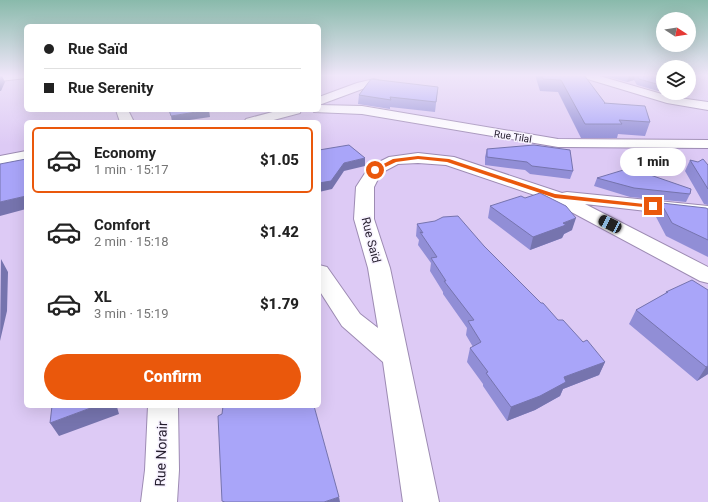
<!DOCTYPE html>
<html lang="en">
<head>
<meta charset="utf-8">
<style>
	body { margin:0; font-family:Roboto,sans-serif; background:#f2f2f2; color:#222; height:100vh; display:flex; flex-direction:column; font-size:15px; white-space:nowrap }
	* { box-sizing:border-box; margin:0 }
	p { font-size:13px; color:#767676 }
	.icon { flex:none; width:22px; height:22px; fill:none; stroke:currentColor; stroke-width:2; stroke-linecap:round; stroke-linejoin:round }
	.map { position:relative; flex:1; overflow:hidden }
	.drawer { position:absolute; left:24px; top:120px; width:297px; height:288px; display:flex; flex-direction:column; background:#fff; border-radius:6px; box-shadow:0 4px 16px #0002 }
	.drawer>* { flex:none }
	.guide { position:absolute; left:24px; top:24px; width:297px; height:88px; border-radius:6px; box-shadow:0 4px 16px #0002; display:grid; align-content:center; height:88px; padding:0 20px; background:#fff }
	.needle { width:26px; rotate:102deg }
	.controls { position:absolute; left:656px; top:12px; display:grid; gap:8px }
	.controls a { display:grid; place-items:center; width:40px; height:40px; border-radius:50%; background:#fff; box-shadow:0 4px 16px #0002; font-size:20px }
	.end { position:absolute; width:18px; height:18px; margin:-9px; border:5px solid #ea580c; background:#fff; box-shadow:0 0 0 2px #fff }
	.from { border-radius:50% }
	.bubble { position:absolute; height:28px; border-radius:14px; background:#fff; box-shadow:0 4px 16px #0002; font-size:13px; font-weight:800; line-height:28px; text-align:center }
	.car { position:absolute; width:12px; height:24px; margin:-12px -6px; border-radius:5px; box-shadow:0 0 3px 1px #0007; background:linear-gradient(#222 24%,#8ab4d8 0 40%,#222 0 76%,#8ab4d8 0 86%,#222 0) }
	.guide b { display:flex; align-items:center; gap:14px; height:38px; font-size:15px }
	.guide b+b { border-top:1px solid #e0e0e0 }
	.guide i { width:10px; height:10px; background:#222 }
	ul { padding:7px 0 0; list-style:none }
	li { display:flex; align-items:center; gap:12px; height:66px; margin:0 8px 6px; padding:0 12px; border:2px solid transparent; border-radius:6px }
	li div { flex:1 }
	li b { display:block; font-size:15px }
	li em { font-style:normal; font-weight:800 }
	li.selected { border-color:#ea580c }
	li>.icon { width:36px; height:36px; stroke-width:1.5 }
	.action { display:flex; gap:8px; margin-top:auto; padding:8px 20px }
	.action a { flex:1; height:46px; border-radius:24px; background:#ea580c; color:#fff; font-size:16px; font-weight:800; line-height:46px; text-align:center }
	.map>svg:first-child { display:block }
</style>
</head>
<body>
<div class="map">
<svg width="708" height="502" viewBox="0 0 708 502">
	<rect width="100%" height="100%" fill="#ddcaf5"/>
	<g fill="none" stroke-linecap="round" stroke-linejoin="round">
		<defs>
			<path id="street" d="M0 75H26V78L0 81Z
				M580 75H596L672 97 708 102V110L667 103 581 77Z
				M374 79 378 80 380 82 378 84 365 88 319 105V97L357 83Z
				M319 105 362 106 558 139 708 140V148L558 147 362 114 314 112 313 110H319Z
				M116 110H128L134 122H120Z
				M280 110H301L300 113 266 122H244L246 119Z
				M26 151V161L0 166V156Z
				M418 153 454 157 562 193 567 192 708 206V218L585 204 708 267V283L700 281 549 200 446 165 418 163 398 164 381 173 374 187V219L390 268 439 502H403L383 362 342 326 319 290V265L327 267 360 314 378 328 368 268 354 219 356 187 369 167 389 157Z
				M148 406H178L179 470 177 502H141L145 470Z"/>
		</defs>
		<use href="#street" stroke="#9d8bb3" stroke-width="2"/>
		<use href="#street" fill="#fff" fill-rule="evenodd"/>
	</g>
	<path fill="#918ed6" d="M535 75H584L605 103 650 122 645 136 618 134 617 138H581L558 92 540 91Z
		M601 75H663V89L658 91 637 85 634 80 627 82Z
		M438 87 435 112 390 107V109L358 104 359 95Z
		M487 149 573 171 570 179 530 174 525 170 485 165V157Z
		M690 160 708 165V205L704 204 685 171Z
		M597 178 690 194 686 202 630 197 594 186Z
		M661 203 708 209V257L666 236 655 215Z
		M490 206 572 230 564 234 562 238 530 250 488 218Z
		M417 224 484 246 558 320 605 362 599 375 563 389 560 396 535 410 507 421 483 386V384L467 362 470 348 473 347 466 335 467 328 443 294V292L430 271 431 263 418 245 419 240 416 236Z
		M708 290V374L697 381 629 324 636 310 665 294 666 292Z"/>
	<path fill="#7674ae" d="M633 75H636L634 80 627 82 629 76Z
		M689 75H696L689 78Z
		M2 76 5 82 1 91H0V82Z
		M663 84V89L658 91 660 85Z
		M209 110 210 117 176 122H172L171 116Z
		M365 158V166L344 171 332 189 319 192V183L344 163Z
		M26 196V209L0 216V202Z
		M576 218 572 230 564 234 562 238 530 250 533 237 563 223Z
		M1 259 8 272 7 311 0 341Z
		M605 362 599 375 563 389 560 396 535 410 507 421 511 407 564 377Z
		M708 366V374L697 381 706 367Z
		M96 406H121L117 407 119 414 59 436 50 423Z
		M339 497 340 502H324Z"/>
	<path fill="#a9a5f9" stroke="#7674ae" d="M541 75H584L605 103H604L645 106 650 122 619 120 622 124H585L561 80 543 79Z
		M624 75H633L629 76Z
		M637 75H663V84L660 85 639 79Z
		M0 76H2L0 82Z
		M371 79 438 87 436 102 390 97 391 100 359 95Z
		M169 110H209L171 116Z
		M349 145 365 158 344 163 331 181 319 183V150Z
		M534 145 570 150 573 171 532 166 527 162 487 157V149Z
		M26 159V196L0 202V164Z
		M703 159 708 165V189L690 160 698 162Z
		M630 168 691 189 690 194 634 188 597 178Z
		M540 193 566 206 576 218 563 223 566 225 533 237 490 206 521 196 525 198Z
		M661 203 706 208 708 209V240L672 223Z
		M458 216 484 246 541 303H543L558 320H563L583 342 587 340 605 362 564 377 566 382 540 396 511 407 486 373 488 372 470 348 481 342 468 321 474 320 444 281H446L431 258 437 257 420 232 423 233 417 224 435 221 443 217Z
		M692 280 708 290V366L706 367 636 310 668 292H666Z
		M52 406H96L50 423Z
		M223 406H314L339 497 324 502H225L222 501 218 416 222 414Z"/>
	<linearGradient id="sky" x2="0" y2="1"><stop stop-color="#89baab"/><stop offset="0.52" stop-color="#f0e7fa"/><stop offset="1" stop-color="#f0e7fa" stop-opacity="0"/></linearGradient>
	<rect width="708" height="145" fill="url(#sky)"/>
	<path fill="#ea580c" d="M418 156 449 159 555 194 653 205 656 206 653 208 555 198 447 162 418 159 396 162 377 171 372 170 393 159Z"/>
	<g text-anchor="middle" stroke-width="3" stroke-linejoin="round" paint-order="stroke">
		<g font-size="10" fill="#251e2e" stroke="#f7f2ff">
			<text transform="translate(513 136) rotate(9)" y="4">Rue Tilal</text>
		</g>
		<g font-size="12" fill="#251e2e" stroke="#f7f2ff">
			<text transform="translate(371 240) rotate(76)" y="4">Rue Saïd</text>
		</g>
		<g font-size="14" fill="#251e2e" stroke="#f7f2ff">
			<text transform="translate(161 454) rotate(-88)" y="5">Rue Norair</text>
		</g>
	</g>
</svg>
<div class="controls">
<a><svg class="needle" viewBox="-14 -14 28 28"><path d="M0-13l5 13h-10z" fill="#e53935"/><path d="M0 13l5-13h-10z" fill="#767676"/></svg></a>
<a><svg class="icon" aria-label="layers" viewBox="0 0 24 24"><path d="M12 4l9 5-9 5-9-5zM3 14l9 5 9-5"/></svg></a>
</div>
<i class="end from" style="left:375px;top:170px"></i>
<i class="end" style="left:653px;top:206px"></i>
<div class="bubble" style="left:620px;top:148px;width:66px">1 min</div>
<i class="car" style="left:610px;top:224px;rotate:297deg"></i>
<div class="guide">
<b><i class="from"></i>Rue Saïd</b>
<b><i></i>Rue Serenity</b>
</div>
<section class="drawer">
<ul>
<li class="selected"><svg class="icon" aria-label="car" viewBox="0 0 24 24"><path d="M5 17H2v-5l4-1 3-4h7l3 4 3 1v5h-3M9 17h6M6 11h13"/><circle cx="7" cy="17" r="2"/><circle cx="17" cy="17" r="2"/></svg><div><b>Economy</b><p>1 min · 15:17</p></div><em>$1.05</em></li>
<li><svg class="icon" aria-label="car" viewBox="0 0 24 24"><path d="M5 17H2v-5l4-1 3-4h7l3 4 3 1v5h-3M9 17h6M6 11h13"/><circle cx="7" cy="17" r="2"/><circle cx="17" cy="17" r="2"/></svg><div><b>Comfort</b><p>2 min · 15:18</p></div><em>$1.42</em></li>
<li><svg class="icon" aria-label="car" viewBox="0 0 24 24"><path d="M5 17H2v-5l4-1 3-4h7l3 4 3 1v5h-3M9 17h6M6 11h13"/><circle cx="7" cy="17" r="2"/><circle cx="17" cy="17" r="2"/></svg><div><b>XL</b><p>3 min · 15:19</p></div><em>$1.79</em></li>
</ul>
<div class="action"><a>Confirm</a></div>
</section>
</div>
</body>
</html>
